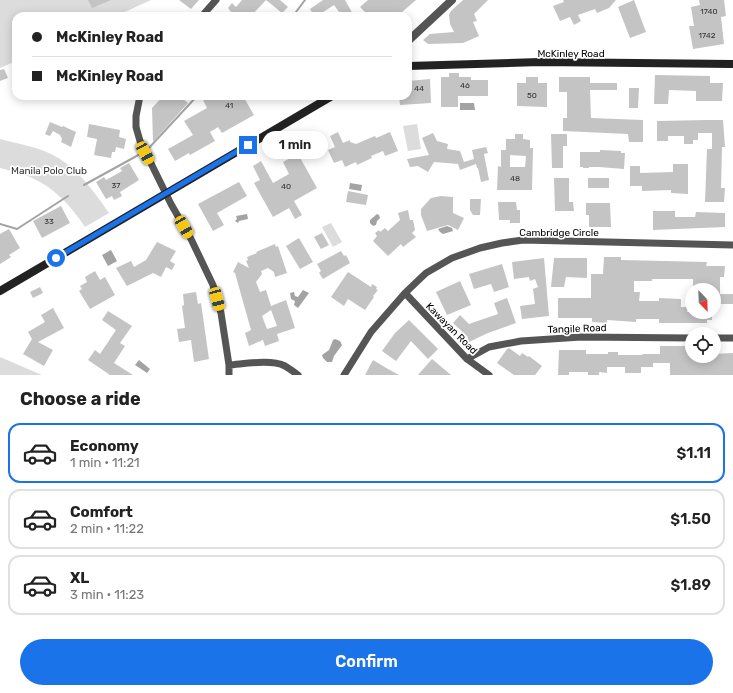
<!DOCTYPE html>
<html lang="en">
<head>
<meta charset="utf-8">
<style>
	body { margin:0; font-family:Rubik,sans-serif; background:#f2f2f2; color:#222; height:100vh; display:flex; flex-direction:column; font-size:15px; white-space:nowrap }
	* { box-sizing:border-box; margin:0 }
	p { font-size:13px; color:#767676 }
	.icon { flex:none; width:22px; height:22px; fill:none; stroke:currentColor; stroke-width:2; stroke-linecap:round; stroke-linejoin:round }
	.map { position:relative; height:375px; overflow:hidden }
	.panel { display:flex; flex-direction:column; background:#fff; flex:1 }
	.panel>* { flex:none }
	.guide { position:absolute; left:12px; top:12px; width:400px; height:88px; border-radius:12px; box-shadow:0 2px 10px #0003; display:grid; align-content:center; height:88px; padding:0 20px; background:#fff }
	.needle { width:26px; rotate:157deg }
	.controls { position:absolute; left:685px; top:283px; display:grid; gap:8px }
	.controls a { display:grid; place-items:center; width:36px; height:36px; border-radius:50%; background:#fff; box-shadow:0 2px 10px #0003; font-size:20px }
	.end { position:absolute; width:18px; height:18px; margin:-9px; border:5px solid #1a73e8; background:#fff; box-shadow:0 0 0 2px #fff }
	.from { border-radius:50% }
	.bubble { position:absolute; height:28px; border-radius:14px; background:#fff; box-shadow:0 2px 10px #0003; font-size:13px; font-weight:600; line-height:28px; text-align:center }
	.car { position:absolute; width:12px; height:24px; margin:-12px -6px; border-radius:5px; box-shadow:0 0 3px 1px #0007; background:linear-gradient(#f5c518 24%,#345 0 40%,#f5c518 0 76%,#345 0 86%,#f5c518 0) }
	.guide b { display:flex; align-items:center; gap:14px; height:38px; font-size:15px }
	.guide b+b { border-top:1px solid #e0e0e0 }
	.guide i { width:10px; height:10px; background:#222 }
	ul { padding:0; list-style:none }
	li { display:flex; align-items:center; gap:12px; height:60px; margin:0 8px 6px; padding:0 12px; border:2px solid #e0e0e0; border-radius:12px }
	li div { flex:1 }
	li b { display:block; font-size:15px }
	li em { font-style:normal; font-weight:600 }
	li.selected { border-color:#1a73e8 }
	li>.icon { width:36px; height:36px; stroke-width:1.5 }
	h2 { padding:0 20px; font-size:18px; line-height:48px }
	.button { display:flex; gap:8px; margin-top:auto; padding:8px 20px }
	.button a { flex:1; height:46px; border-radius:24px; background:#1a73e8; color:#fff; font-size:16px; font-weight:600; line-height:46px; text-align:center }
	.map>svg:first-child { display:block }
</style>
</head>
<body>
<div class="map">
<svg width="733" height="375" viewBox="0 0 733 375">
	<rect width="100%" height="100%" fill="#fff"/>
	<path fill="#dcdcdc" d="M0 0H151L116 16H16V61L0 68Z
		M417 124 421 149 408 151 403 126Z
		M0 139C17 144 35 146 51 154 76 166 93 190 109 213L85 227C71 206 54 187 30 177 21 173 10 171 0 168Z
		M331 223 342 242 333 247 322 227Z
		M0 357 42 375H0Z"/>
	<path fill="#a3a3a3" d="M460 103H474L475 110H460Z
		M350 183 362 185 361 191 349 189Z
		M247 214 248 219 239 221 238 223 235 221 237 219 236 216Z
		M377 214 379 215 380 218 377 221 376 225 373 226 370 223V220Z
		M447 226 452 228 453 231 443 234 440 232 438 229Z
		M111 250 117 261 108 266 102 255Z
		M303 290 309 293 298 308 294 305 295 301 291 299 290 293 294 292 295 296 298 297Z
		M335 339 340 341 342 345 334 356 332 362H327L323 358 322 355 329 350 333 340Z
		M139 360 150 369 147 373 135 365Z"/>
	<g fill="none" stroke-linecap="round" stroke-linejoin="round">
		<path stroke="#a3a3a3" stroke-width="2" d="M293 16 305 0
			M148 149 197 96
			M84 185 142 153
			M0 224 17 229 68 196"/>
	</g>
	<path fill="#c4c4c4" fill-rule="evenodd" d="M88 0H111L92 8Z
		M179 0H199L191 9Z
		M242 0H280L288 7 282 13 266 0 251 16H227L231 12 228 8 232 3 236 7Z
		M323 0H345L354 16H342L334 5 317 16H314L310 9Z
		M368 0H416L401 13 404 16H379L376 13 373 16H369L360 7Z
		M463 0H488L474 14 477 21 473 22 479 36 463 43 428 44 423 40 430 34 454 32 450 24 449 15 451 11Z
		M563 0H616L609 8 597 13 595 9 578 15 581 21 574 25 570 17 560 21 553 6 564 2Z
		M634 0 646 32 630 38 618 7Z
		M699 0H724L726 16 721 17 724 44 693 49 689 26H694L691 7 700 5Z
		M4 69 8 78 0 81V70Z
		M449 73H459V77H471V80H488V96H458V107H441V77H449Z
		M655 75 710 76V83H723L722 101H696V91L669 90 668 104H654Z
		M526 77H538V83H547V107L517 106V83H526Z
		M559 77H590V83H617V90H590L591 118 643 120V142H629L628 134 563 131V118H567V92H559Z
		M430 79 431 103 400 105 399 96H408V81Z
		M629 88H639L638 108H629Z
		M163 96H179L188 103 153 142 152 108Z
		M211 96H215L217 99 222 96H243L254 115 222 133 218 127 210 132 215 141 190 155 189 153 175 161 168 149 193 135 184 121 207 108 203 100Z
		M707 120H723L725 147H722L721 188H725L724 202H705L707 149H712V133H698V140H693V144H684V136H668V141H657V121Z
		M50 122 62 127 63 126 76 132 71 147 61 142 62 139 60 135 53 131 50 136 45 134Z
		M89 124 120 130 119 137 126 139 124 149 116 147 115 152H112L111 158 94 155 97 139 87 137Z
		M338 132 343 143 350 140V142L356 144 375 136 376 138 390 132 398 151 385 156 383 151 371 156 372 158 357 165 356 162 345 167 342 160 334 163 328 150 335 147 330 136Z
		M433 133 437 141 448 144 447 149 460 151 464 162 474 159 472 150 486 147 488 153 484 154 489 180 481 182 478 168H477L476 164 460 170 458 164 434 162 428 172 418 166 410 167 407 159 429 155 422 138Z
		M515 134H523V139L530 140V148H533L532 190H497L498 166 501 167V150H506V139H515ZM510 155 526 156 525 167H510Z
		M551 134H567V146H563V168H552Z
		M600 150 621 151V153H625L624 169 599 167H589V168H583V167H580V152H600Z
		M298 154 317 188 294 201 302 215 295 219 289 208 273 217 254 183 260 180 253 166 261 161 273 183 289 174 283 162Z
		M129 163 139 180 120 192 122 196 114 200 112 196 106 199 96 182 104 177 106 180 122 171 120 168Z
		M673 164H688V194L671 193V190L642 191V186H630V166H640V173L673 172Z
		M554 178H569V202H573L574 211H555Z
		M588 178H609V188H588Z
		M239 182 247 196 217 213 224 225 213 231 198 204Z
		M348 191 368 195 366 205 346 202Z
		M441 196 453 197V213L464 218 458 230 448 225 427 231 421 215V209L431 198Z
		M470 199H481L480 215H473L470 210Z
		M498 202H516L517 210H520V223H510V220H499Z
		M586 203H610L611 227H589V215H586Z
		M61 206 70 223 42 238 33 221Z
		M408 210 410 220H413L415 230 412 233 416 237 403 247 401 244 388 256 373 241 377 236 375 233 379 230 380 232 385 228 388 231 400 220 398 213Z
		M653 211H675V217H695L696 212 725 213V227L653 230Z
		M9 229 20 248 9 255 11 257 0 264V234Z
		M322 233 329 245 321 249 314 237Z
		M299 238 313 262 300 269 286 246Z
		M157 242 176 251 170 261 175 264 172 270 166 267 161 277 153 273 127 286 116 268 131 261 134 267 146 260Z
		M275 244 276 247 278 246 287 273 275 277 274 272 268 268 261 271 262 274 256 282 260 292 266 290 271 306 286 300 295 328 277 334 279 341 265 346 263 340 249 346 245 333 251 330 235 273 233 272 238 262 249 268 246 261 248 260 247 257 257 253 256 252ZM271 310 277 326 267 329 262 316Z
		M341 251 344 256 346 255 350 263 323 279 319 273 321 271 317 264Z
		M604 257H621V260L707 262 706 266H725L724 277H720V294H733V304H714L713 288H701V290H693V279H652V281H634V292H640L639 301H659V298L681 299V307H688L687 312H712V320H707V323H659V319H636V322L607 320V323L592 322V318H558V298H591V274H603Z
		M544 258 549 316 522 319 520 306 535 304 533 289 538 287 535 279 530 281 529 277 514 279 512 262Z
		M554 258H587V278L566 277 564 287H551Z
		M502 264 509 287 494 292 491 284 474 289 469 274Z
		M95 271 100 280 105 277 115 295 90 309 79 291 82 289 80 286 87 282 85 277Z
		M348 272 371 287 372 284 377 287 376 289 378 290 373 296 374 297 365 310 348 299 344 306 331 297Z
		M460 281 471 305 447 315 436 292Z
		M40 287 43 293 33 298 30 292Z
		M196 292 198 304 201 303 209 359 194 362 191 340 179 342 177 329 185 328 182 306 184 305 183 294Z
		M507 298 516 323 488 333 469 342 467 336 453 323 460 315 469 324 498 314 494 303Z
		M53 308 64 328 38 342 53 350 44 366 23 354 32 339 28 332 45 322 41 315Z
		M108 311 132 326 120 343 125 346 114 363 133 375H110L88 360 95 350 100 354 116 330 102 320Z
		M409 320 438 349 428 359 411 341 396 361 382 351 395 333Z
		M660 346H689V356H714V354L733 353V375H670V363H653V367H641V373H625V367H607V373L599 372V375H588V372H569V375H558L559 350H586V354H608V352H618V355H642L643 354H660Z
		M509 348 520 356 522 353 528 357 529 356 542 366 535 375H514L497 363 507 349Z
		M432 359 451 375H418Z
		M373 360 388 369 399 375H365Z"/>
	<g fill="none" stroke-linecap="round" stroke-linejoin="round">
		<path stroke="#555" stroke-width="7" d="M202 16 216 0
			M140 96 136 116V127L140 141 171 204 191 239 213 285 221 313 229 365V375
			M405 293 467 359 489 375
			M714 338H733
			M467 359 489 347 521 341 581 337 692 338
			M229 365C244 364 271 359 285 366 290 369 294 372 298 375
			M344 375 371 332 405 293 426 273 452 258 480 248 502 243 523 240 733 245"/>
		<path stroke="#555" stroke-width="8" d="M408 41 452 0"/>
		<path stroke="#222" stroke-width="8" d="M408 66 540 62 733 64
			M0 291 332 96"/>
	</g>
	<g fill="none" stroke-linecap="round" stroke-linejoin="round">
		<path stroke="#1a73e8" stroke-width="5" d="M56 258 248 145"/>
	</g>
	<g text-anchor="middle" stroke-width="3.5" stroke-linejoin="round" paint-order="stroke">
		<g font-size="8" fill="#313131">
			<text x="709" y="14">1740</text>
			<text x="707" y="38">1742</text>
			<text x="465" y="88">46</text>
			<text x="419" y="91">44</text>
			<text x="532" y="98">50</text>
			<text x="229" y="108">41</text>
			<text x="515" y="181">48</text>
			<text x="116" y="188">37</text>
			<text x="286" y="189">40</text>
			<text x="49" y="224">33</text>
		</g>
		<g font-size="10" fill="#000" stroke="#fff">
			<text x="571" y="57">McKinley Road</text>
			<text x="559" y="236">Cambridge Circle</text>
			<text transform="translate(452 328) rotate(45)" y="4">Kawayan Road</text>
			<text transform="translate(577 328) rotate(-2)" y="4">Tangile Road</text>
		</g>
		<g font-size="10" fill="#333" stroke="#fff">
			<text x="49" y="174">Manila Polo Club</text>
		</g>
	</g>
</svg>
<div class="controls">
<a><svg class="needle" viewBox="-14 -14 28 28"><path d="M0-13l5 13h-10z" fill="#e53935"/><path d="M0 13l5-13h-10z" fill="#767676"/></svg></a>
<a><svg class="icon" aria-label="locate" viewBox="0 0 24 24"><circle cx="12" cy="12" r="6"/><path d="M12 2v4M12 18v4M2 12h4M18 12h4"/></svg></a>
</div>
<i class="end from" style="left:56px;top:258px"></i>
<i class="end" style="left:248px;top:145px"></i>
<div class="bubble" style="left:262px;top:131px;width:66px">1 min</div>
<i class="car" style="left:145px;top:153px;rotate:152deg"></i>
<i class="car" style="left:184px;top:227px;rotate:150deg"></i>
<i class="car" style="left:217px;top:299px;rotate:165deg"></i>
<div class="guide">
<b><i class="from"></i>McKinley Road</b>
<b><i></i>McKinley Road</b>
</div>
</div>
<section class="panel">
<h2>Choose a ride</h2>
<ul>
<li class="selected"><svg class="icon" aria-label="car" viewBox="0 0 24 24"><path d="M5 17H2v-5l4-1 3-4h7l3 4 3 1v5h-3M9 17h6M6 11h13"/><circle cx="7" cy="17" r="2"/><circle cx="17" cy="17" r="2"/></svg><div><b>Economy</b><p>1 min · 11:21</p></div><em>$1.11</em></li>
<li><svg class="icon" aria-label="car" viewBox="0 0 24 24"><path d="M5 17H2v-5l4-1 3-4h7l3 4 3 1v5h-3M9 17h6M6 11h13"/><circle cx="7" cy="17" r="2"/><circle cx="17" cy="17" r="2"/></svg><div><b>Comfort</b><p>2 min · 11:22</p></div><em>$1.50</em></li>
<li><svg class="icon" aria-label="car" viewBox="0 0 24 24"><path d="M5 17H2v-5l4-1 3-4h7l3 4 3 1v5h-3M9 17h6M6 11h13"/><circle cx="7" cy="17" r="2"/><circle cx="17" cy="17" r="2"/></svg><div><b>XL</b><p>3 min · 11:23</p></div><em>$1.89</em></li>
</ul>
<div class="button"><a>Confirm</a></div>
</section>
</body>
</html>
